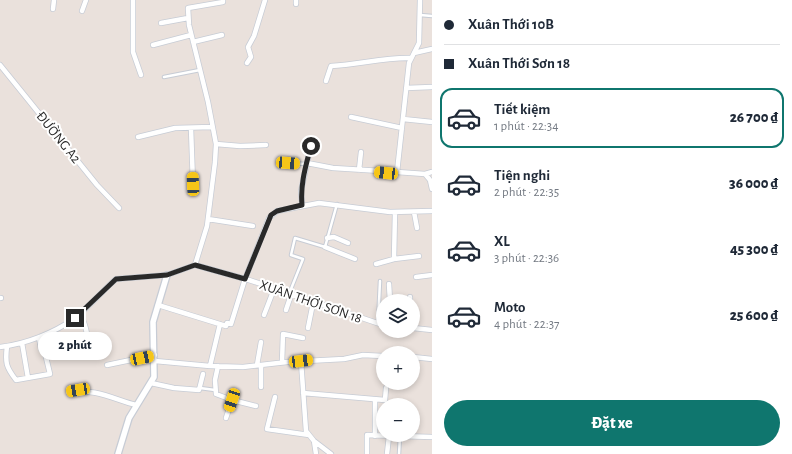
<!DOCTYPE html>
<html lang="vi">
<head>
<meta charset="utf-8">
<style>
	body { margin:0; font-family:"Alegreya Sans",sans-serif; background:#f6f6f7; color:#1f2937; height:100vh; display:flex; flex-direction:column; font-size:15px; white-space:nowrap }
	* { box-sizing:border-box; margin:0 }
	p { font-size:13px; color:#747a83 }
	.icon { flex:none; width:22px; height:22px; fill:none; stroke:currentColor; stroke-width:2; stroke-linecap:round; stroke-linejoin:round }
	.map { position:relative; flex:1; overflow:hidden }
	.sheet { display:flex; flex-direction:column; background:#fff; width:360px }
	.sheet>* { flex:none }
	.banner { display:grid; align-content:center; height:88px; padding:0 12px; background:#fff }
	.fabs { position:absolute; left:376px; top:294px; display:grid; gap:8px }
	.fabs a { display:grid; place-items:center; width:44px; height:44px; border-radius:50%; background:#fff; box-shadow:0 2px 6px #0003; font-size:20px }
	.end { position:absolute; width:18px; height:18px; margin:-9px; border:5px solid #292929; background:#fff; box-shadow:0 0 0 2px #fff }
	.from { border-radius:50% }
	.bubble { position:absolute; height:28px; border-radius:14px; background:#fff; box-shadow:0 2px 6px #0003; font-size:13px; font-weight:800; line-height:28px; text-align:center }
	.car { position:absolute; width:12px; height:24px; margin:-12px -6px; border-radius:5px; box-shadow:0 0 3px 1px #0007; background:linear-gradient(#f5c518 24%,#345 0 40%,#f5c518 0 76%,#345 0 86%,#f5c518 0) }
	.banner b { display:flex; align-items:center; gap:14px; height:38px; font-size:15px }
	.banner b+b { border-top:1px solid #e0e1e3 }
	.banner i { width:10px; height:10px; background:#1f2937 }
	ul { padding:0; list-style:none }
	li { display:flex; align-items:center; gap:12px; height:60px; margin:0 8px 6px; padding:0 4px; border:2px solid transparent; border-radius:12px }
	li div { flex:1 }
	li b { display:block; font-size:15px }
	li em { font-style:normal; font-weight:800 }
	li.active { border-color:#0f766e }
	li>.icon { width:36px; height:36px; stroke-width:1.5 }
	.button { display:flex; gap:8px; margin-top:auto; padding:8px 12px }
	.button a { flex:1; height:46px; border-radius:24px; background:#0f766e; color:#fff; font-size:16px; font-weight:800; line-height:46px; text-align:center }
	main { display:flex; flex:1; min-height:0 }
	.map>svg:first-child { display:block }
</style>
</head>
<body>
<main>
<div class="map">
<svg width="432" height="454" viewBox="0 0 432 454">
	<rect width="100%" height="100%" fill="#eae1dc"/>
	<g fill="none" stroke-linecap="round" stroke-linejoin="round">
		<defs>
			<path id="service" d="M420 15 432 16
				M164 77 200 70
				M287 163 306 164
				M289 294 303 259 291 255 295 238 325 247 337 204
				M378 323 380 281
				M200 388 215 390
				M399 454 400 436"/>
			<path id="minor" d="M133 0V52L141 75
				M420 0 419 43 409 63 397 172 425 174 430 180 432 189
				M296 4V0
				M53 9 54 0
				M82 11 86 0
				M161 23 188 18
				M193 42 222 35
				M153 45 191 35
				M414 53 432 49
				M247 63 251 57 248 47 254 36 265 0
				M0 65 97 185 119 208
				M326 81 331 66C358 65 384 57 411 58
				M406 88 432 87
				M351 117 402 128
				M403 119 432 122
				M191 128 193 184
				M138 137 175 128 212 127
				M216 144 240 146 266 145
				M311 146 307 163 333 168 397 172
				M359 170 361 152
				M425 174 432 172
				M302 205 301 191 307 163
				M395 212 394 259 419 256
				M414 212 417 228
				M208 219 253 226
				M327 238 334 237 348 243
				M325 247 355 259
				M376 264 394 259
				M195 265 207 226 215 162 216 144 208 102 189 25 188 8 223 2V0
				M416 277 432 275
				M389 284 390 301
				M410 297V301
				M0 298H1
				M158 305 226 326 227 323 231 324 245 279 269 218 277 211 319 203 390 212 432 211
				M286 310 291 295
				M80 313C87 328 89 339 88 356
				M264 315 274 289
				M308 328 313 303
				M413 328 432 330
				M22 343 28 378
				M7 346C5 363 6 367 16 380L50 374 45 353 41 349 39 337
				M0 347C26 344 54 333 75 318 90 306 102 291 116 279L167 275 195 265 249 280 383 325
				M413 357 432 359
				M155 361 210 366 243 367 287 362 344 359 363 355 383 356
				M301 361 306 431 314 441 331 454
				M282 362 283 334 303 338
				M107 365 155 355
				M257 365 261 342
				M261 365V387
				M210 366 220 324
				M218 366 215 380 216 394 232 400 256 406
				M151 383 174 388 199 390 203 374
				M70 392C93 388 114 399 136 405
				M303 393 385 400 386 388
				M275 397 267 429 309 435
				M226 418 232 400
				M375 436V400
				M314 441 316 454
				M367 454V435L432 437
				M387 454 389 436"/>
			<path id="tertiary" d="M118 454 129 418 154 377 153 322 167 275"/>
		</defs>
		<use href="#service" stroke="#c7ccd5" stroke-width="4.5"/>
		<use href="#minor" stroke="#c7ccd5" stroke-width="6"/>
		<use href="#tertiary" stroke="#c7ccd5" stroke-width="8"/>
		<use href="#service" stroke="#fff" stroke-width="2.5"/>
		<use href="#minor" stroke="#fff" stroke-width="4.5"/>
		<use href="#tertiary" stroke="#fff" stroke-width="5.5"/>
	</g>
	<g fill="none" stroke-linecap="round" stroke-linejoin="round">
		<path stroke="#292929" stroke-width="5" d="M75 318 116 279 167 275 195 265 245 279 271 215 277 211 302 205C300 184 306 165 311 146"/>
	</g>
	<g text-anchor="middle" stroke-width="4" stroke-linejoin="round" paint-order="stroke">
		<g font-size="14" fill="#292929" stroke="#fff">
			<text transform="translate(59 137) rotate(51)" y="5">ĐƯỜNG A2</text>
			<text transform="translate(311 301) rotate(19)" y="5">XUÂN THỚI SƠN 18</text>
		</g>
	</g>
</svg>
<div class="fabs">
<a><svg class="icon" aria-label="layers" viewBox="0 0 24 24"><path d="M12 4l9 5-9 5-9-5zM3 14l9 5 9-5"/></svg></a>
<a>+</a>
<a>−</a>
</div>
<i class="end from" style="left:311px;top:146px"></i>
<i class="end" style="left:75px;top:318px"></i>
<div class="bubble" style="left:38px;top:332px;width:74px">2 phút</div>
<i class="car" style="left:288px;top:163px;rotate:94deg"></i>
<i class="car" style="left:386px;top:173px;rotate:276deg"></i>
<i class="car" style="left:193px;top:184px;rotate:358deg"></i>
<i class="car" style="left:142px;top:358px;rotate:78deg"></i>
<i class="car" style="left:301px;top:361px;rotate:83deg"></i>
<i class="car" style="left:78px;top:390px;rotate:260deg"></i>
<i class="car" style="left:232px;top:400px;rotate:198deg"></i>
</div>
<section class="sheet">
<div class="banner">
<b><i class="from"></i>Xuân Thới 10B</b>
<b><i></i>Xuân Thới Sơn 18</b>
</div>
<ul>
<li class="active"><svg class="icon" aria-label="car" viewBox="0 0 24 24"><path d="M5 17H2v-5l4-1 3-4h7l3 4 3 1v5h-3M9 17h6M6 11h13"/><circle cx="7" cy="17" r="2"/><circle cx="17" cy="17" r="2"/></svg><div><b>Tiết kiệm</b><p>1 phút · 22:34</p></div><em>26 700 ₫</em></li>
<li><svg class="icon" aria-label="car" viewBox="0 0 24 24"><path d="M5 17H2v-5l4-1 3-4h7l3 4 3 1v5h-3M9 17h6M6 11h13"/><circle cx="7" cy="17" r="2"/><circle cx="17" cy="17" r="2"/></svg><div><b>Tiện nghi</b><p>2 phút · 22:35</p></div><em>36 000 ₫</em></li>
<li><svg class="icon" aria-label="car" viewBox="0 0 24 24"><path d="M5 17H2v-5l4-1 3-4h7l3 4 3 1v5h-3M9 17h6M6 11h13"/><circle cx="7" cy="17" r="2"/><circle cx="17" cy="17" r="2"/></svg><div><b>XL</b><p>3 phút · 22:36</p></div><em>45 300 ₫</em></li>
<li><svg class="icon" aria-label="car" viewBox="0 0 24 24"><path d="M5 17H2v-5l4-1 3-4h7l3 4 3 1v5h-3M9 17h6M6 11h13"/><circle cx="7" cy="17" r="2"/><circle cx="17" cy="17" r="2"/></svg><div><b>Moto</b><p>4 phút · 22:37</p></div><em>25 600 ₫</em></li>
</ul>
<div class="button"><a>Đặt xe</a></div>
</section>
</main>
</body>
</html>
